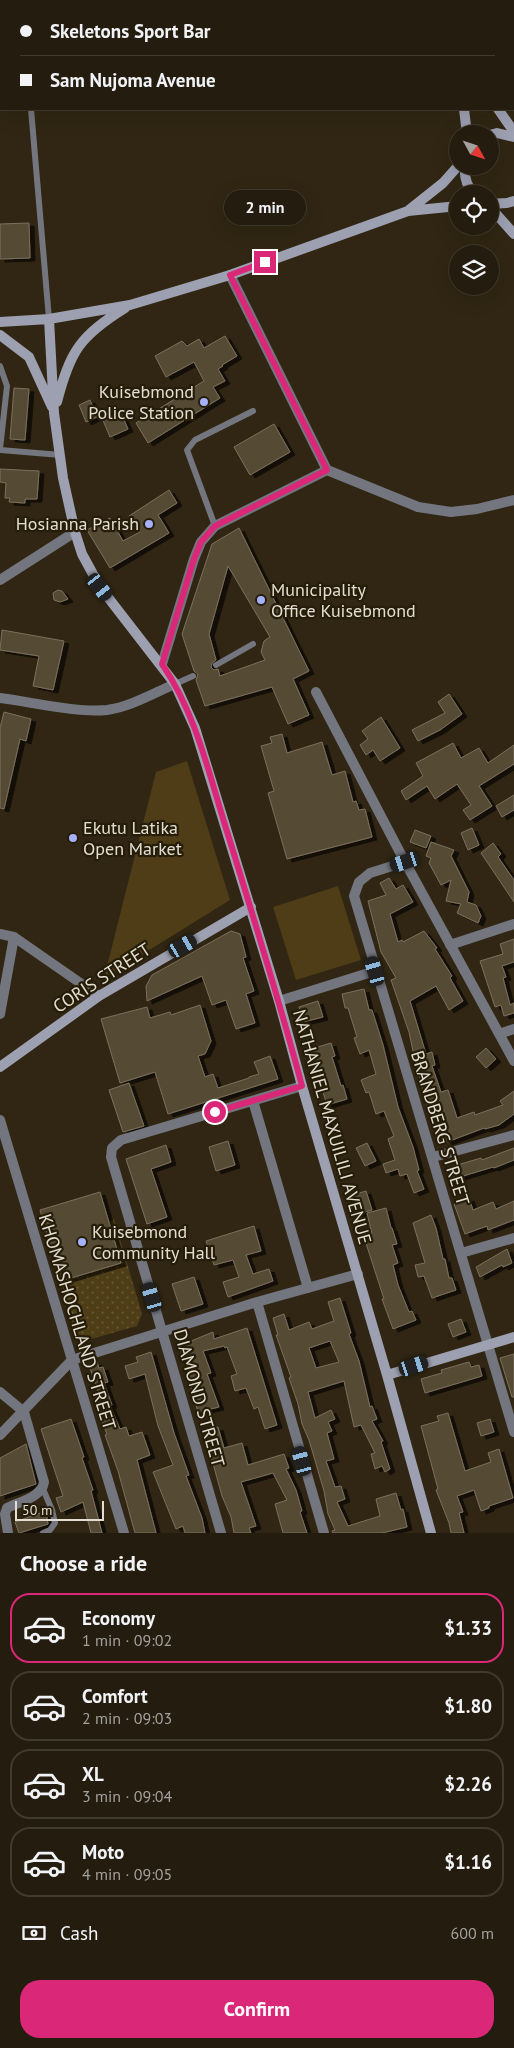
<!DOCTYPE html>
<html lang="en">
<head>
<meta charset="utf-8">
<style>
	body { margin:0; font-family:"PT Sans",sans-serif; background:#2c2517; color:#f1f3f6; height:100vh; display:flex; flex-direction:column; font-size:19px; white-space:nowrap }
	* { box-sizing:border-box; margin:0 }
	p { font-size:16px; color:#a3a19e }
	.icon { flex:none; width:28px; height:28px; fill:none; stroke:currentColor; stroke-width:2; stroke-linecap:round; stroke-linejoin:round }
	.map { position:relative; height:1533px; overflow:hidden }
	.sheet { display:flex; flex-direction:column; background:#241c0e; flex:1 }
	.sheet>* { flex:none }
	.banner { position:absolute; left:0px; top:0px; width:515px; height:110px; box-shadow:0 5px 20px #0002,0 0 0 1px #413a2e; display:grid; align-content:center; height:110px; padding:0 20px; background:#241c0e }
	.needle { width:32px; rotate:130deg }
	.controls { position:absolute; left:449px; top:125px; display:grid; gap:10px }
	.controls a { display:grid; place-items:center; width:50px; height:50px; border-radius:50%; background:#241c0e; box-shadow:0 5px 20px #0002,0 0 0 1px #413a2e; font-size:25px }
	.scale { position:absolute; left:15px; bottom:12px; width:89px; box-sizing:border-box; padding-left:5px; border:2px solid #e4ded2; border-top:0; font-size:14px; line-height:18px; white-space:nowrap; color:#e4ded2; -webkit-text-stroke:4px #261d09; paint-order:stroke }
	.end { position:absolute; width:22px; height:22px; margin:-11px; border:6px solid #db2777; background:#fff; box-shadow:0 0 0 2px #fff }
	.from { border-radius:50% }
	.bubble { position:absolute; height:35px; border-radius:18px; background:#241c0e; box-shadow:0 5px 20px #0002,0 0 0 1px #413a2e; font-size:16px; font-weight:800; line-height:35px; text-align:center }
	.car { position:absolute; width:15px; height:30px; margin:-15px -8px; border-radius:6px; box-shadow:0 0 4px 1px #0007; background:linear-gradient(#222 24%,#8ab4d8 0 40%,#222 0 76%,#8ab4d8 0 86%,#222 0) }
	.banner b { display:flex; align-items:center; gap:18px; height:48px; font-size:19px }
	.banner b+b { border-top:1px solid #413a2e }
	.banner i { width:12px; height:12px; background:#f1f3f6 }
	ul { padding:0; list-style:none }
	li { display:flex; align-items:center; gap:15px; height:70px; margin:0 10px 8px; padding:0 10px; border:2px solid #413a2e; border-radius:20px }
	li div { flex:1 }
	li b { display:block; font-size:19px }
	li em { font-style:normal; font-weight:800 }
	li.active { border-color:#db2777 }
	li>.icon { width:45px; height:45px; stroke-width:1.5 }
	h2 { padding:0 20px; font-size:22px; line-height:60px }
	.pay { display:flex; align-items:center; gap:12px; height:55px; padding:0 20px; font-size:19px }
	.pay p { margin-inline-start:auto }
	.cta { display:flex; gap:10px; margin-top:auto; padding:10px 20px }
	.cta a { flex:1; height:58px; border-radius:20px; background:#db2777; color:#fff; font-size:20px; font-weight:800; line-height:58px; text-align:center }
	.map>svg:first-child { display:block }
</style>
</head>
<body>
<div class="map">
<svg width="514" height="1533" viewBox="0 0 514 1533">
	<defs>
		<pattern id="grass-dots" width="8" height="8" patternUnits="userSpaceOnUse" patternTransform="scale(1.25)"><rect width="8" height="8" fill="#4e3d16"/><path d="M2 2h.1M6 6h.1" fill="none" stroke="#675937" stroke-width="1.8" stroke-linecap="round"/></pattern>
		<filter id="shadow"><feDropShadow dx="5" dy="3" stdDeviation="0" flood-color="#0009"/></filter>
	</defs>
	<rect width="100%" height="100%" fill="#302613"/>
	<path fill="url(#grass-dots)" d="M114 1219 142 1314 137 1326 84 1341 75 1333 61 1281 121 1263 109 1221Z"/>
	<path fill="#4e3d16" d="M187 761 230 900 104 978 156 772Z
		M338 886 361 960 296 980 273 907Z"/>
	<path fill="#554b36" stroke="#7b705b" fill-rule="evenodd" filter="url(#shadow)" d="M29 223 30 258 0 259V224Z
		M225 336 237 356 222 365 223 366 218 369 225 381 213 387 220 398 148 443 136 423 204 381 194 362 166 377 155 356 182 341 187 346 199 339 204 348Z
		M14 388 29 389 25 440 10 439Z
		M90 400 97 417 86 422 79 405Z
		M120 411 128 429 110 437 102 418Z
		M274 424 290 452 250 475 234 447Z
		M0 469 39 471 37 499H25V503L9 502 10 498H5L6 483 0 482Z
		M169 490 177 503 158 515 169 533 110 568 87 530 110 518 123 541 140 532 129 516Z
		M239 528 309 671 293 679 309 715 288 724 272 687 205 706 196 680 198 674 194 671 182 634 212 544ZM228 566 270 637 264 641 261 652 265 660 220 676 218 669 214 670 211 667 212 663 216 660 209 634Z
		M58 590 62 591 68 599 60 602 54 600 53 593Z
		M2 630 64 641 53 690 33 686 39 656 0 650Z
		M449 694 462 714 440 730 418 741 412 730 445 713 438 702Z
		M4 712 31 719 26 741 20 739 4 809 0 808V728Z
		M381 717 400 748 380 761 373 750 366 755 360 745 368 739 362 731Z
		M282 734 287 753 322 742 332 775 345 771 353 802 356 801 359 810 365 809 372 837 287 859 268 793 274 791 261 746 272 743 270 737Z
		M453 743 461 758 479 748 488 763 514 745V764L479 786 492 806 470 820 463 810 471 805 457 784 435 799 427 786 406 800 401 791 423 776 416 763Z
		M514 795V810L502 817 496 806Z
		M472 828 479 845 468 850 461 833Z
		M415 830 431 836 426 848 410 842Z
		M431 842 454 850 451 856 469 892 467 902 476 905 481 916 478 923 457 913 461 904 446 901 451 880 441 885 429 863 431 858 426 856Z
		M493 843 501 854 498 857 514 880V902L481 853Z
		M389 878 396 889 403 885 413 902 390 914 398 942 402 940 403 942 424 931 437 948 435 949 452 976 450 978 463 1001 449 1010 436 986 410 1001 426 1054 432 1052 435 1065 432 1066 441 1092 448 1090 457 1118 474 1112 475 1115 503 1105 500 1101 514 1091V1114L499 1125 485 1129 484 1128 447 1142 442 1130 436 1132 424 1098 426 1097 417 1070 409 1032 391 980 396 978 381 952 368 901 386 895 380 883Z
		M231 931 240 934 246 957 243 958 254 991 246 994 255 1023 236 1029 226 1000 212 1005 202 976 147 1001 146 986 152 975Z
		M514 939V962L502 966 506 977 503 978 510 1005 514 1003V1013L504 1016 501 1005 495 1007 480 961 503 954 500 944Z
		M364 989 369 1010H372L383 1045 398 1107 413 1147 419 1170 417 1171 424 1189 414 1193 407 1174 400 1176 398 1169 386 1173 383 1164 395 1160 388 1139 394 1136 384 1111 376 1114 369 1092 366 1093 361 1080 376 1074 369 1050 360 1054 354 1038 357 1037 348 1008H345L342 994Z
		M318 1001 323 1017 303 1022 299 1007Z
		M200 1005 211 1041 205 1054 198 1056 205 1077 213 1074 218 1088 249 1078V1077L259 1074 254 1062 270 1056 278 1079 168 1114 155 1072 120 1083 101 1019 147 1007 150 1018 170 1012 171 1015Z
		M331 1043 335 1056 332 1057 341 1086 343 1085 347 1099 327 1105 323 1092 325 1091 311 1049Z
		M486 1048 496 1059 486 1068 476 1057Z
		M129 1083 144 1126 123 1132 109 1090Z
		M228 1141 235 1165 216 1171 209 1147Z
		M367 1143 376 1161 365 1166 356 1148Z
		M166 1145 171 1162 151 1169 167 1217 147 1224 126 1159Z
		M514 1148V1160L494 1168 493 1167 450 1180 447 1168 481 1158 482 1160Z
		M366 1191 372 1210 357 1214 352 1195Z
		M100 1192 121 1263 61 1281 40 1210Z
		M469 1198 473 1210 493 1202 496 1209 514 1201V1220L488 1230 487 1226 465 1234 454 1204Z
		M386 1208 391 1228H392L397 1244 392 1245 398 1263 393 1265 398 1285 409 1312 412 1311 416 1320 393 1329 382 1299H384L364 1237 372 1234 367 1213Z
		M431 1215 436 1228 443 1259H445L449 1278H452L456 1290 432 1298 424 1276 418 1277 415 1265 425 1263 413 1223Z
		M254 1226 261 1251 246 1255 253 1274 269 1269 273 1281 228 1297 223 1282 239 1277 233 1260 214 1265 206 1241Z
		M507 1249 512 1263 503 1267 502 1265 480 1277 476 1267Z
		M194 1277 203 1304 181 1311 172 1284Z
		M340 1298 351 1333 349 1334 359 1361 370 1407 372 1406 377 1419 372 1421 383 1441 381 1442 390 1469 385 1472 382 1466 375 1469 371 1454 375 1453 361 1425 354 1427 344 1381 308 1392 315 1418 331 1410 335 1419 328 1422 332 1431 327 1433 334 1459 326 1461 335 1487 341 1486 345 1499 337 1502 348 1526 380 1516 376 1499 396 1493 401 1510 403 1509 407 1527 382 1533H333L332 1531 335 1530 328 1514 324 1491 309 1440 302 1424 298 1404 289 1378 291 1377 276 1335H278L273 1318 284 1314 289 1330 309 1322 312 1329 334 1321 328 1302ZM330 1341 339 1362 316 1368 309 1348Z
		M461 1319 466 1332 453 1337 448 1324Z
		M247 1328 277 1425 265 1429 258 1407 254 1409 246 1388 235 1391 231 1376 237 1374 227 1347 225 1348 224 1346 203 1351 211 1373 207 1374 219 1407 198 1412 191 1388 194 1387 179 1346 213 1332 214 1339Z
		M151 1352 174 1433 189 1475 186 1476 202 1518 205 1533H185L183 1526 176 1529 153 1472 173 1465 158 1426 145 1374 129 1379 125 1366 138 1362 136 1357Z
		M514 1354V1397H512L500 1358Z
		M97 1362 99 1368 103 1367 108 1382 104 1383 112 1405 110 1406 120 1429 126 1427 129 1436 142 1432 150 1455 137 1460 156 1533H135L118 1471 105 1435 107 1434 101 1420 103 1419 96 1399 100 1397 89 1365Z
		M469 1362 471 1367 479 1365 482 1376 425 1393 421 1379 442 1373 441 1370Z
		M448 1413 465 1471 491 1462 488 1453 499 1449 513 1498 489 1506V1508L481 1511 474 1490 457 1496 463 1512 459 1513 464 1533H451L449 1523 436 1490 438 1489 421 1426 439 1421 437 1416Z
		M71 1419 84 1457 82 1458 93 1490 91 1491 102 1533H91L83 1502 61 1512 56 1498 63 1496 41 1429Z
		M490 1419 494 1432 481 1436 477 1423Z
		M218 1427 224 1448 242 1443 248 1465 284 1454 289 1468 286 1469 296 1490 302 1511 300 1512 307 1533H283L275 1504 287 1500 273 1473 241 1482 256 1526 249 1528 251 1533H234L231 1517 222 1496 204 1431Z
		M26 1444 36 1484 0 1496V1458Z
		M46 1511 48 1524 19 1533 15 1522Z"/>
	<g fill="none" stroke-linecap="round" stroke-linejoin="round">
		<path stroke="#73757f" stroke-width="6" d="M0 65H1
			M31 109 49 319
			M0 366 7 386 0 449
			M0 450 61 455
			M215 526 187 450 195 440 253 411
			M216 665 253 644
			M175 684 193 676
			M43 1489 52 1510 55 1523 50 1530 43 1533"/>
		<path stroke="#73757f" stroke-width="10" d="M230 275 327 470
			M327 470 418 507 451 512 477 509 514 500
			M0 580 75 532
			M162 664 194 559 201 542 215 526 327 470
			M316 692 405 862 514 1061
			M0 698C32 702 76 713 107 710 130 707 154 693 175 684
			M405 862 370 873 359 882 354 896 514 1432
			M0 934 14 937 0 1014
			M14 937 99 996
			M450 945 514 924
			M279 1001 375 971
			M499 1034 514 1029
			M253 1101 308 1288
			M0 1120 124 1533
			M433 1157 514 1135
			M461 1253 514 1238
			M257 1302 324 1533
			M0 1392 24 1412 44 1482C42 1497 19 1502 7 1508L5 1514 8 1533
			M0 1435 72 1360 257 1302 358 1274
			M221 1533 111 1157 112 1148 121 1140 302 1086"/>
		<path stroke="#9da0b1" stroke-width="10" d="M438 0V1
			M464 109 467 134
			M498 109 514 132
			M490 135 497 133 514 137
			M465 166C464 177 466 186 474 194
			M490 204 507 203 514 201
			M490 207 514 234
			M409 210 443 183 458 166
			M49 319 54 413 63 478 75 532 82 554 100 587 175 684 195 728 279 1001 302 1086 387 1375 431 1533
			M0 322 49 319 130 305 230 275 408 211 458 206
			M0 335 29 357 52 407
			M57 402C70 351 80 336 125 308
			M0 1067 99 996 251 907
			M387 1375 514 1337"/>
	</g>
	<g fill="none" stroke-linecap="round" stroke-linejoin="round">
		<path stroke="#db2777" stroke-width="6" d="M215 1112 302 1086C279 999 252 912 225 825 208 770 195 712 162 664L194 559 201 542 215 526 327 470 230 275 265 262"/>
	</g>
	<g fill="#a6b1fc" stroke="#261d09" stroke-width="2">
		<circle cx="204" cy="402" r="5"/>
		<circle cx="149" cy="524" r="5"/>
		<circle cx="261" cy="600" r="5"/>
		<circle cx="73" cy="838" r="5"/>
		<circle cx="82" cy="1242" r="5"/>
	</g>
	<g text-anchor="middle" stroke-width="4.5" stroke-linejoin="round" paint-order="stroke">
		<g font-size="18" fill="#e4ded2" stroke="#261d09" text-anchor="start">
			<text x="194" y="398" text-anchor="end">Kuisebmond<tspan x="194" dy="21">Police Station</tspan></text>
			<text x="139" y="530" text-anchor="end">Hosianna Parish</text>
			<text x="271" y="596">Municipality<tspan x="271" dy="21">Office Kuisebmond</tspan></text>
			<text x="83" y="834">Ekutu Latika<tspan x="83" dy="21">Open Market</tspan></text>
			<text x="92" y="1238">Kuisebmond<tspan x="92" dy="21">Community Hall</tspan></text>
		</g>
		<g font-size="18" fill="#e4ded2" stroke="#261d09">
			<text transform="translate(102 978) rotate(-33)" y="6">CORIS STREET</text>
			<text transform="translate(332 1127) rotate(74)" y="6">NATHANIEL MAXUILILI AVENUE</text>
			<text transform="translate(440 1128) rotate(73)" y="6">BRANDBERG STREET</text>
			<text transform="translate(77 1322) rotate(73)" y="6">KHOMASHOCHLAND STREET</text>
			<text transform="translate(199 1398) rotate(74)" y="6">DIAMOND STREET</text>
		</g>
	</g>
</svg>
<div class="controls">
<a><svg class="needle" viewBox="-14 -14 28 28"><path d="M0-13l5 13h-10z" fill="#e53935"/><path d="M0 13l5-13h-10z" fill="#a3a19e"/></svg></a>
<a><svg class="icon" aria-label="locate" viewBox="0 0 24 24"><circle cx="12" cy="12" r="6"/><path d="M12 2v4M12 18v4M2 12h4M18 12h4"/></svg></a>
<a><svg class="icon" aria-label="layers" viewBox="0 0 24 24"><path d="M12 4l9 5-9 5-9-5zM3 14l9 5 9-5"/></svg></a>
</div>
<div class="scale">50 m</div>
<i class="end from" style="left:215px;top:1112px"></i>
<i class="end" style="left:265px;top:262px"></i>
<div class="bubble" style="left:224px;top:190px;width:82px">2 min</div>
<i class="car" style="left:100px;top:587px;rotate:142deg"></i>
<i class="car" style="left:405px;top:862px;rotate:252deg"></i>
<i class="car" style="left:183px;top:946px;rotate:60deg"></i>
<i class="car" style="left:375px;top:971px;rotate:344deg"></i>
<i class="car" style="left:152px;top:1297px;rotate:343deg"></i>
<i class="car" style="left:414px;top:1366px;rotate:72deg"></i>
<i class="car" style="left:302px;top:1461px;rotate:345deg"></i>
<div class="banner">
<b><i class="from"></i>Skeletons Sport Bar</b>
<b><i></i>Sam Nujoma Avenue</b>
</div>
</div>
<section class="sheet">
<h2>Choose a ride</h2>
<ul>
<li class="active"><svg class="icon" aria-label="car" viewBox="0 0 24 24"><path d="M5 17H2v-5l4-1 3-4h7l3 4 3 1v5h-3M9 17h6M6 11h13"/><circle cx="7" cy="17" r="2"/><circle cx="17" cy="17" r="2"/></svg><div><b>Economy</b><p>1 min · 09:02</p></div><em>$1.33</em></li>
<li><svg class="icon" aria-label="car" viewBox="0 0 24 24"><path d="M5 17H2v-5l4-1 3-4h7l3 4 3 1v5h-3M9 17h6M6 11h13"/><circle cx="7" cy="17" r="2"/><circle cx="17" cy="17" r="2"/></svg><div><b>Comfort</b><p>2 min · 09:03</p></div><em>$1.80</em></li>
<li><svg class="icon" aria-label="car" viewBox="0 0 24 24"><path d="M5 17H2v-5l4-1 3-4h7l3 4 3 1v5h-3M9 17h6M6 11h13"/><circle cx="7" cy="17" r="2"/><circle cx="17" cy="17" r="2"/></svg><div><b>XL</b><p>3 min · 09:04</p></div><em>$2.26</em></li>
<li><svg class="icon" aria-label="car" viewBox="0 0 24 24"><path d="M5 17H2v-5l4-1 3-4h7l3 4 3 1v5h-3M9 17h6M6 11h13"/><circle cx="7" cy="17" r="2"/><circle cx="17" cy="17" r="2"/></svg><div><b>Moto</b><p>4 min · 09:05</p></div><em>$1.16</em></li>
</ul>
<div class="pay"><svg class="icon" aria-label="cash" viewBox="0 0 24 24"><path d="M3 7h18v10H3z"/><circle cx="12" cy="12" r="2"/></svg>Cash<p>600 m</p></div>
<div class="cta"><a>Confirm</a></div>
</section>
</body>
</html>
